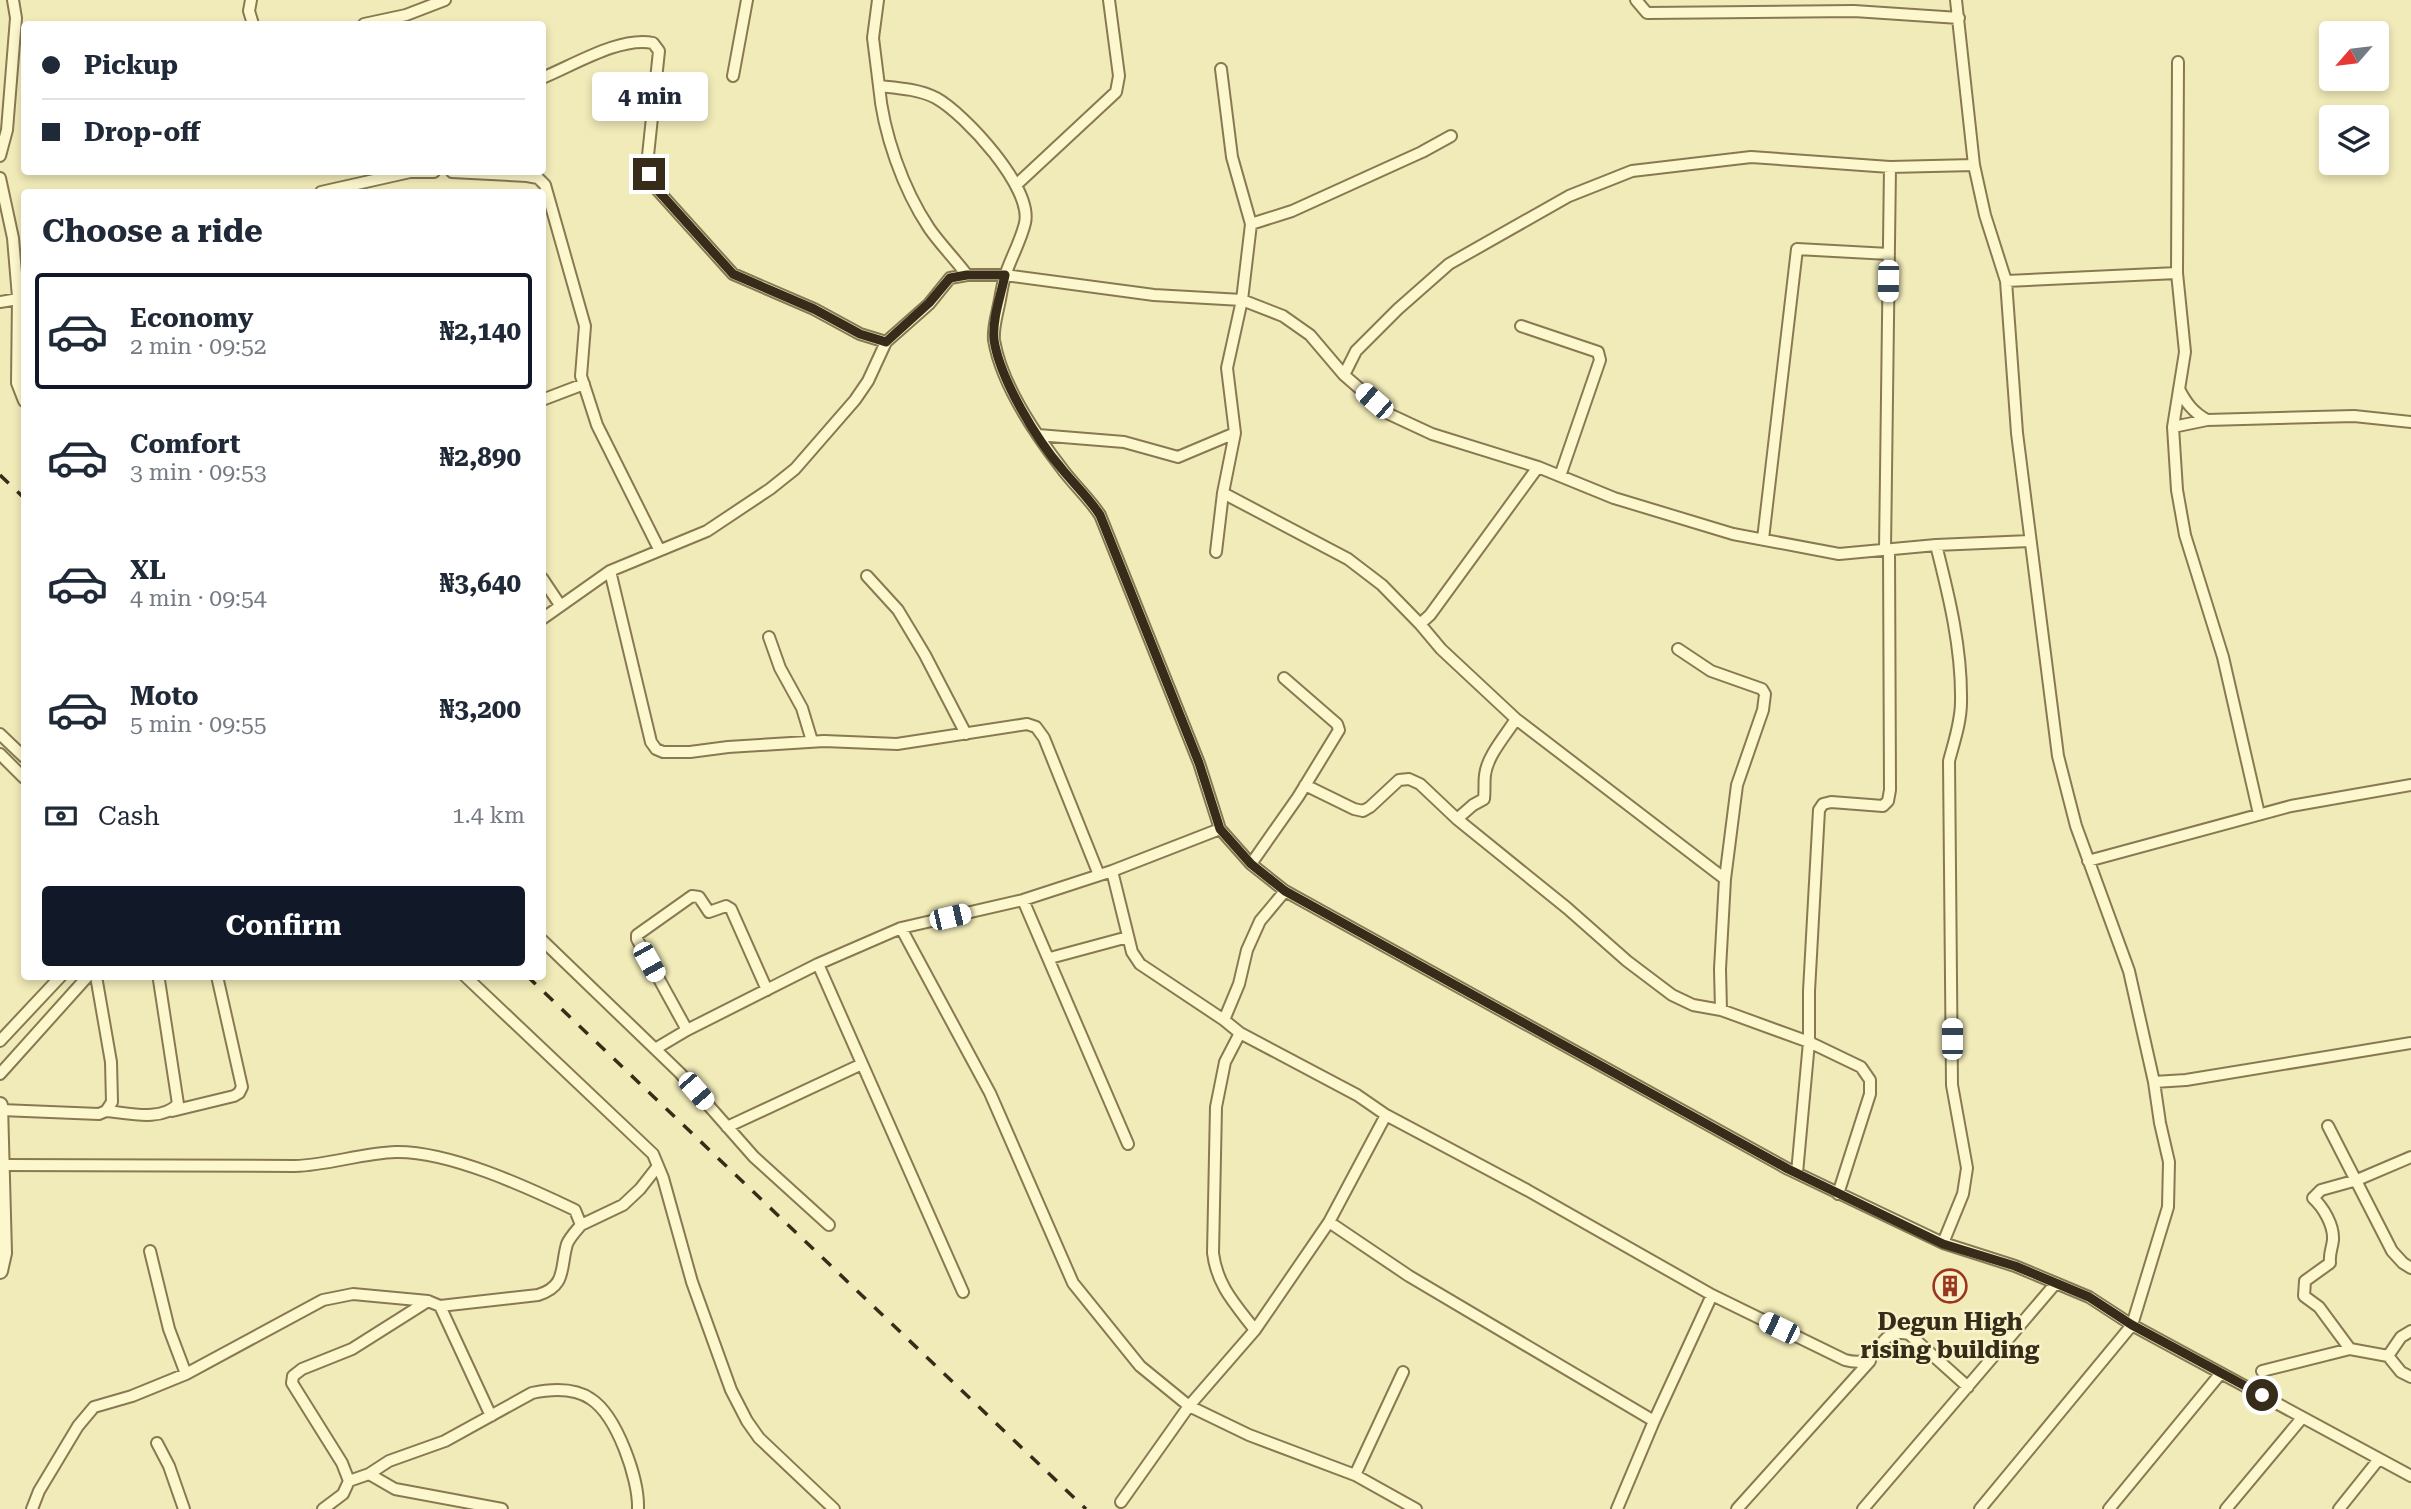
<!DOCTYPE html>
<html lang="en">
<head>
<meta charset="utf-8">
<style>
	body { margin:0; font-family:"Roboto Serif",serif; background:#f2f2f3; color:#1f2937; height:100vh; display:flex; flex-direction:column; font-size:26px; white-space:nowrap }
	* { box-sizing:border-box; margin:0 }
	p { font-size:23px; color:#747a83 }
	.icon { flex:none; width:38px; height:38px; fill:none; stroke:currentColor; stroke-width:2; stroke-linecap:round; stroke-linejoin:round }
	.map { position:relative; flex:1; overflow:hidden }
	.details { position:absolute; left:21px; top:189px; width:525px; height:791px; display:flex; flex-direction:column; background:#fff; border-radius:7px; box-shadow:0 4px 10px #0003 }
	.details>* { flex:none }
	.banner { position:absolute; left:21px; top:21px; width:525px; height:154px; border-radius:7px; box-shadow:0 4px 10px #0003; display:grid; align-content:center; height:154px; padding:0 21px; background:#fff }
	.needle { width:46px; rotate:242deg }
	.controls { position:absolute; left:2319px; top:21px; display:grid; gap:14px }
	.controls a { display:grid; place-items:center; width:70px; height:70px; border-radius:7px; background:#fff; box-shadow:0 4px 10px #0003; font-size:35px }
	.end { position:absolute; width:32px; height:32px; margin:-16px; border:9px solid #362c19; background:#fff; box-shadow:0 0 0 4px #fff }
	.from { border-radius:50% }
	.bubble { position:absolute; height:49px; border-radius:7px; background:#fff; box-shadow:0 4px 10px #0003; font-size:23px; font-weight:700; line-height:49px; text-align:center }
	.car { position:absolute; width:21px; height:42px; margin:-21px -10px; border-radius:9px; box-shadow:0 0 5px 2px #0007; background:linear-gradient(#fff 24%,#345 0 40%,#fff 0 76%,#345 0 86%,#fff 0) }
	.banner b { display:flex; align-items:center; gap:24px; height:66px; font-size:26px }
	.banner b+b { border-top:2px solid #e0e1e3 }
	.banner i { width:18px; height:18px; background:#1f2937 }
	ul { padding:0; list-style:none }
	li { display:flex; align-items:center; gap:21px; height:116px; margin:0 14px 10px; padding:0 7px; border:4px solid transparent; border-radius:7px }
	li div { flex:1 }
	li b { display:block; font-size:26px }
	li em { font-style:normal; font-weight:700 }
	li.selected { border-color:#111827 }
	li>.icon { width:63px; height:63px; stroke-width:1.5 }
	h2 { padding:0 21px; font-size:32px; line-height:84px }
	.pay { display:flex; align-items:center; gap:18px; height:77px; padding:0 21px; font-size:26px }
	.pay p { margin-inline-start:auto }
	.cta { display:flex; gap:14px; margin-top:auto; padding:14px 21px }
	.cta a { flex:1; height:80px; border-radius:7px; background:#111827; color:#fff; font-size:28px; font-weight:700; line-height:80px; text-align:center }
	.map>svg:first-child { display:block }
</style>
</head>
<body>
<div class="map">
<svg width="2411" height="1509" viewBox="0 0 2411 1509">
	<rect width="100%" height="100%" fill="#f1ebb9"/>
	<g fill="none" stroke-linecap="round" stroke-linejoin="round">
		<defs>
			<path id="minor" d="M251 0 249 11 253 24
				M878 0 873 38 879 86C898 88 918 89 936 98 965 114 1033 188 1025 223 1021 240 1012 256 1006 273 1002 284 1001 297 998 309 996 319 993 329 994 340 1001 383 1034 432 1060 466 1072 483 1088 497 1100 515L1199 763 1220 829 1251 864 1285 891 1788 1169 1943 1243 2015 1266 2089 1297 2132 1325 2411 1476
				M1636 0 1647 13 1854 11 1959 18
				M1956 0 1974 165 1985 215 2006 281 2017 433 2058 756 2076 826 2129 971 2154 1082 2186 1080 2411 1043
				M364 24 406 15 445 0
				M2178 62 2177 273 2185 352 2173 427 2177 490 2185 535 2223 657 2259 814
				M733 76 747 0
				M542 78C574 65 620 36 653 43L659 51 647 165 652 184 733 274 814 309 860 334 886 342
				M879 86C883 133 903 189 929 228 940 244 955 259 967 275
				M0 156 7 130 16 18 13 0
				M452 172 527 176 538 178 545 185 585 326 581 376 587 394 597 425 659 549
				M0 178 13 238 18 297 17 383 24 401
				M1016 185 1116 92 1119 76 1109 0
				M321 192 410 172H434
				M1251 224 1292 211 1422 152 1451 136
				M2006 281 2177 273
				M0 302 24 298
				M1521 326 1598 352 1600 360 1560 476
				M1344 375 1356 351 1398 309 1449 264 1569 196 1632 171 1751 157 1890 167 1974 165
				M2179 389C2186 403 2193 412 2207 420L2354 416 2411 422
				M542 400 584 384
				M2173 427 2207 420
				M1038 435 1124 442 1178 457 1235 433
				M1223 493 1348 559 1382 585 1420 624 1441 649 1516 719 1725 879
				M1763 539 1797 249 1889 254
				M1936 545C1949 596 1962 649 1961 702 1961 722 1954 742 1949 761L1952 1085 1967 1168 1963 1194 1943 1243
				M1885 550 1890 167
				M1216 552 1223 493 1235 433 1227 368 1242 300 1251 224 1232 157 1221 69
				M610 571 651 742 656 749 663 752H690L728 747 824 741 897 744 1027 724 1036 727 1044 738 1099 875
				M867 576 898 610 925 655 966 734
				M542 578 560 605
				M542 619 610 571 707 531 770 489 795 469 855 400 868 381 886 342 929 304 950 278 967 275H1005L1154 295 1242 300 1283 316 1310 335 1344 375 1389 414 1432 434 1538 467 1614 498 1733 534 1839 554 1936 545 2030 541
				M1420 624 1430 615 1538 467
				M769 637 780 668 802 708 812 741
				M1678 649 1711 671 1762 689 1765 694 1763 710 1737 785 1725 879 1720 969 1721 1010
				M0 734 24 757
				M0 754 24 778
				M1305 785 1354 809 1363 811 1370 807 1399 780 1409 779 1420 784 1457 819 1567 908 1627 961 1672 995 1693 1005 1721 1010 1809 1042 1861 1067 1870 1080V1094L1838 1194
				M1457 819 1473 805 1484 799C1485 790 1484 783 1485 775 1487 756 1506 735 1516 719
				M2088 861 2291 806 2411 785
				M1251 864 1298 797 1339 730 1337 724 1284 678
				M1112 871 1132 952 1140 964 1224 1020 1240 1033 1357 1095 1386 1115 1527 1190 1712 1295 1845 1360C1887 1371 1871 1326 1909 1334L1968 1387
				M1023 900 1128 1144
				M901 928 990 1093 1073 1283 1140 1366 1189 1406 1249 1435 1355 1475 1416 1509
				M542 940 680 1073 754 1157 829 1225
				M1050 958 1128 937
				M818 964 963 1292
				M465 976 653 1154 663 1178 692 1282 731 1390 747 1421 759 1438 834 1509
				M1224 1020 1239 984 1247 950 1260 921 1285 891
				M687 1030 637 939V935L692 896 699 897 709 912 726 906 731 909 767 990
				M1240 1033 1225 1062 1216 1107 1213 1253C1217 1286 1236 1305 1255 1330
				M0 1041 61 976
				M655 1049 687 1030 818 964 901 928 1023 900 1112 871 1220 829
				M0 1074 88 976
				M1 1110 99 1114 106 1111 112 1102 111 1062 96 976
				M106 1111C129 1113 161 1122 178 1104L159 980
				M172 1111 234 1096 239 1093 242 1087 217 976
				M1386 1115 1329 1222 1409 1276 1654 1421
				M2328 1126 2392 1251 2403 1263 2411 1268
				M727 1127 862 1064
				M2 1165 295 1166C329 1165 362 1153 396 1152 449 1151 527 1187 575 1210L581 1225C576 1231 570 1237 567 1244 560 1268 567 1286 538 1295L440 1306 428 1301 353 1294 323 1300 186 1374 132 1396 94 1407 78 1426 39 1491 32 1509
				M1797 1173 1809 1042V991L1819 810 1823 804 1831 802 1883 806 1888 801 1890 790 1889 550
				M581 1225 623 1205 640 1189 658 1166
				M150 1251 169 1329 186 1374
				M440 1306 491 1416
				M2350 1349 2319 1307 2304 1296 2305 1281 2330 1263C2329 1253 2332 1249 2333 1240 2334 1225 2323 1207 2313 1198L2321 1190 2357 1180 2411 1157
				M2388 1356 2401 1337 2411 1331
				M2262 1371 2350 1349 2388 1356 2401 1372 2411 1377
				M157 1443 169 1466 184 1509
				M369 1474 395 1489 502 1509
				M1355 1475 1403 1372
				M349 1481 369 1474 389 1461 445 1441 532 1393C551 1389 575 1388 591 1399 617 1416 639 1479 638 1509
				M1121 1502 1189 1406 1255 1330 1329 1222
				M323 1509 343 1494 349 1481 342 1463 292 1383 293 1376 302 1369 352 1349 428 1301
				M1617 1509 1654 1421 1712 1295
				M1737 1509 1870 1361
				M1863 1509 2056 1283
				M1980 1509 2132 1325 2168 1207 2169 1162 2160 1123 2154 1082
				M2109 1509 2221 1373
				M2226 1509 2302 1418
				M2339 1509 2379 1459"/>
			<path id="tertiary" d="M0 1105 4 1253 0 1271"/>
		</defs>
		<use href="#minor" stroke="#887953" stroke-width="14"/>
		<use href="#tertiary" stroke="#887953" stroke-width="18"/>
		<use href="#minor" stroke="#fcf7cc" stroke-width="10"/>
		<use href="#tertiary" stroke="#fcf7cc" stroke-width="14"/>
		<path stroke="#362c19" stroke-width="3.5" stroke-dasharray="12 12" stroke-linecap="butt" d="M0 475 24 498
			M527 976 1086 1509"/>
	</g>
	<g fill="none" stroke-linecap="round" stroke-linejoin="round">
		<path stroke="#362c19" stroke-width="9" d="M649 174 652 184 733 274 814 309 860 334 886 342 929 303 950 278 967 275H1005C1001 295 992 319 994 340 1000 379 1036 439 1062 469 1075 485 1089 498 1100 515L1199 763 1220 829 1251 864 1285 891 1788 1169 1943 1244 2015 1266 2089 1297 2132 1325 2262 1395"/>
	</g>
	<defs>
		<symbol id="building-ring" viewBox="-11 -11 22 22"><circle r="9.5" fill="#f8f3c9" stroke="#9c351e" stroke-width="1.5"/><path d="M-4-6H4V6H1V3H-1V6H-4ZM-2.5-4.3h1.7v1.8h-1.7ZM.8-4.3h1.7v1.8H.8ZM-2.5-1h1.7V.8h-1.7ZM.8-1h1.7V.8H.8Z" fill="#9c351e"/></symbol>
	</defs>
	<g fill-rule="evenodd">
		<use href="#building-ring" x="1931" y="1267" width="38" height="38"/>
	</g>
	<g text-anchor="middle" stroke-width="5" stroke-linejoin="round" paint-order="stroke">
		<g font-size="24" font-weight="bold" fill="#362c19" stroke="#f8f3c9">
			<text x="1950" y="1330">Degun High<tspan x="1950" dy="28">rising building</tspan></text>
		</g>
	</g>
</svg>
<div class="controls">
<a><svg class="needle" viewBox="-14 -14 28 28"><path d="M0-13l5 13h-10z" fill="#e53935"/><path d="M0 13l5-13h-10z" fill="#747a83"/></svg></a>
<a><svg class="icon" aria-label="layers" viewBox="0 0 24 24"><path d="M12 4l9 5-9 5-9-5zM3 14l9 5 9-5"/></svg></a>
</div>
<i class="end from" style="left:2262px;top:1395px"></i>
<i class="end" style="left:649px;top:174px"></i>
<div class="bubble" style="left:592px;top:72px;width:116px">4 min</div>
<i class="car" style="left:1888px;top:281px;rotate:181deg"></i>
<i class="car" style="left:1374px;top:401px;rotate:311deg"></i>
<i class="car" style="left:950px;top:917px;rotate:77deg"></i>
<i class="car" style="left:649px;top:962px;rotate:151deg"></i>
<i class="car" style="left:1952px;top:1039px;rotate:0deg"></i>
<i class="car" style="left:696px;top:1091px;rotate:139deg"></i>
<i class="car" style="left:1779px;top:1328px;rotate:296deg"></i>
<div class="banner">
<b><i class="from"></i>Pickup</b>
<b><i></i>Drop-off</b>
</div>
<section class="details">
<h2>Choose a ride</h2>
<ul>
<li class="selected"><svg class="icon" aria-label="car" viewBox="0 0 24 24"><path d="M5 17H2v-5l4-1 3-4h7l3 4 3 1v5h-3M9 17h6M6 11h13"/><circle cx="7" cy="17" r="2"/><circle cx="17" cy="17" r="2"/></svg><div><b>Economy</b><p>2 min · 09:52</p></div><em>₦2,140</em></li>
<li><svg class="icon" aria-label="car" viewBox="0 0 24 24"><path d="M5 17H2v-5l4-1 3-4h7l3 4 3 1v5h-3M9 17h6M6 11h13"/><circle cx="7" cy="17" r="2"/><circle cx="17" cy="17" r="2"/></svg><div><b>Comfort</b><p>3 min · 09:53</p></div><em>₦2,890</em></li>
<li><svg class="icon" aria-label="car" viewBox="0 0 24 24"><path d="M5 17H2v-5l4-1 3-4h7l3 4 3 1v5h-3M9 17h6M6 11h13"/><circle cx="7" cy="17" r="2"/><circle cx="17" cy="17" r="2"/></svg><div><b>XL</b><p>4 min · 09:54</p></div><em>₦3,640</em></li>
<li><svg class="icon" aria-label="car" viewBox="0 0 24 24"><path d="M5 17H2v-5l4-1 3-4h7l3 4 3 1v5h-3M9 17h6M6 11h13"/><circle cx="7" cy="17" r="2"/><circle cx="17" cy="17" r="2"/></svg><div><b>Moto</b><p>5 min · 09:55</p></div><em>₦3,200</em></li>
</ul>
<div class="pay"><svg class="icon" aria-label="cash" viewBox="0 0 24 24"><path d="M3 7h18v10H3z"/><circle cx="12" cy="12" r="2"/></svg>Cash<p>1.4 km</p></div>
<div class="cta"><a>Confirm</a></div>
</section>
</div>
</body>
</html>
